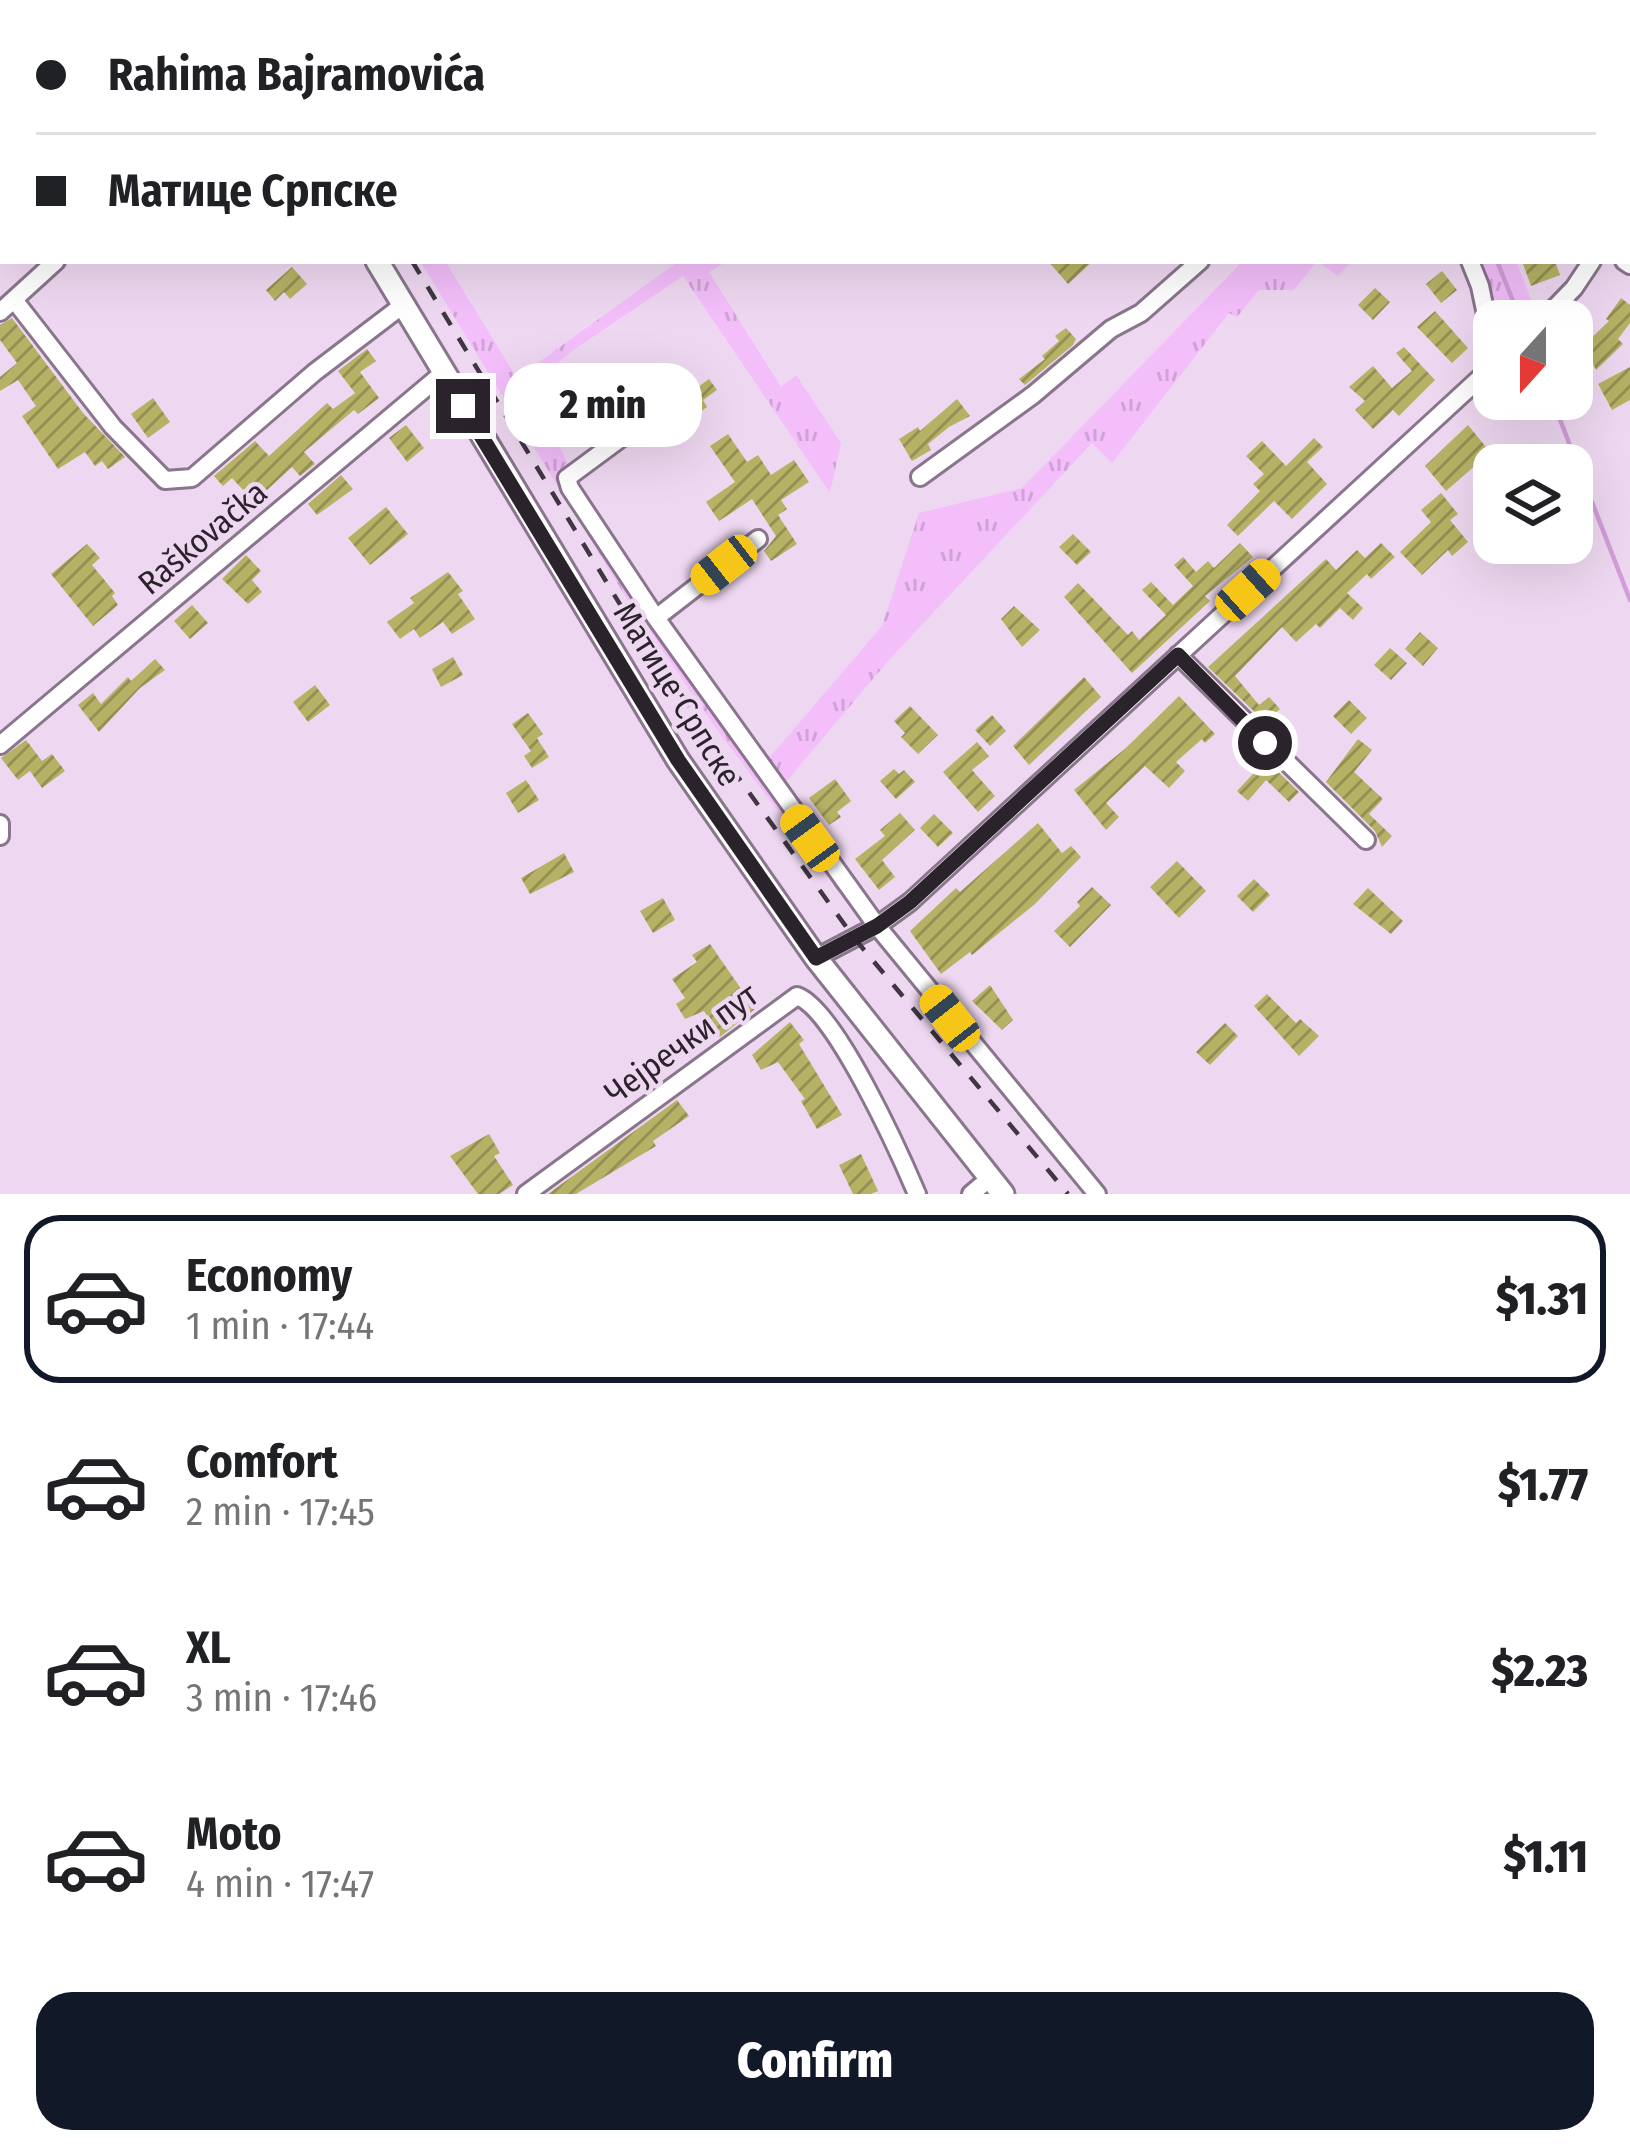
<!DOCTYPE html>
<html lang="en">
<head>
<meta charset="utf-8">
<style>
	body { margin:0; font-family:"Fira Sans Condensed",sans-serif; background:#f2f2f2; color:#202124; height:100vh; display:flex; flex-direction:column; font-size:45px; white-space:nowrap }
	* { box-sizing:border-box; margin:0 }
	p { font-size:39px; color:#757577 }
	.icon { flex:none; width:66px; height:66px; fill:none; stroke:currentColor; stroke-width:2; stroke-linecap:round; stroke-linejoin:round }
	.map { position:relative; height:1194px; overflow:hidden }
	.panel { display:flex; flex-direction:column; background:#fff; flex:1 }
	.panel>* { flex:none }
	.hud { position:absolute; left:0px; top:0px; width:1632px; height:264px; box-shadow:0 12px 48px #0002; display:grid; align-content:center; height:264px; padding:0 36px; background:#fff }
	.needle { width:78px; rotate:201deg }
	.tools { position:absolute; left:1473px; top:300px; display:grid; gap:24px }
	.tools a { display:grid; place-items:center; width:120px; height:120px; border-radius:24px; background:#fff; box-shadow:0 12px 48px #0002; font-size:60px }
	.end { position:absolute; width:54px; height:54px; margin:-27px; border:15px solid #2b232c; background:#fff; box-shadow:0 0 0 6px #fff }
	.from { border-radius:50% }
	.bubble { position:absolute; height:84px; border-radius:36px; background:#fff; box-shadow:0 12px 48px #0002; font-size:39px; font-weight:800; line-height:84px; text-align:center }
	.car { position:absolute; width:36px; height:72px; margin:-36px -18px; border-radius:15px; box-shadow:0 0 9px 3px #0007; background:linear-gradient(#f5c518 24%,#345 0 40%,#f5c518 0 76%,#345 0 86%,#f5c518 0) }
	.hud b { display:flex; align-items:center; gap:42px; height:114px; font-size:45px }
	.hud b+b { border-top:3px solid #e0e0e0 }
	.hud i { width:30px; height:30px; background:#202124 }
	ul { padding:21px 0 0; list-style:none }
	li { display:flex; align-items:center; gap:36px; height:168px; margin:0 24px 18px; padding:0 12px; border:6px solid transparent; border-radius:36px }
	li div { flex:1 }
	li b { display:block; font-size:45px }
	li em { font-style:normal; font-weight:800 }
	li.active { border-color:#111827 }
	li>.icon { width:108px; height:108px; stroke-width:1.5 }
	.action { display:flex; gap:24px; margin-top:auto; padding:24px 36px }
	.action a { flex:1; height:138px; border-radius:36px; background:#111827; color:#fff; font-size:48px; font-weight:800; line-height:138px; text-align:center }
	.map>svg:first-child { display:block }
</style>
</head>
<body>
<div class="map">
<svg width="1630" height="1194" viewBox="0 0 1630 1194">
	<defs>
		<pattern id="grass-tufts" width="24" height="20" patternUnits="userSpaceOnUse" patternTransform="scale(3)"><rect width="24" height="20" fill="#f3befa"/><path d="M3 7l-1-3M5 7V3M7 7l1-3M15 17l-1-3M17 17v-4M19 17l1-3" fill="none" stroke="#d0a3d6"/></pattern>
		<pattern id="building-hatch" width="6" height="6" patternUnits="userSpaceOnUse" patternTransform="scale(3)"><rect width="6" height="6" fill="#b5b265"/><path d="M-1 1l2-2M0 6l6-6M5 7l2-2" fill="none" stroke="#939053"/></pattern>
	</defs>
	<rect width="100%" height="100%" fill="#eed8f1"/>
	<path fill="url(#grass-tufts)" d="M420 261H445L517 378 679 261H727L709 272 781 387 796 375 841 443 830 493 683 276 572 351 532 385 573 476 566 481 866 911 858 918 715 727 627 599Z
		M1243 261H1352L1338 276 1317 261 1294 290H1259L1237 317 1229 313 1112 463 1092 443 889 660 784 784 764 764 882 626 919 513 1022 488Z
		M1474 261H1516L1535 309 1523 321H1498Z"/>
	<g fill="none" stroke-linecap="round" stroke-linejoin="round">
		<path stroke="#d29ed9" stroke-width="4.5" d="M1394 0 1395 3
			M1497 261 1521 321
			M1552 399 1630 600"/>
	</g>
	<path fill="url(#building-hatch)" d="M1048 261H1093L1068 284Z
		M1522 261H1555L1560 275 1531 286Z
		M292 267 307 284 290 299 284 292 275 301 266 290Z
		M1442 271 1457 290 1441 303 1426 284Z
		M1375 288 1390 302 1373 320 1358 305Z
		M1621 298 1630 305V323L1618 339 1623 344 1596 370 1584 345 1609 321 1606 319Z
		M1435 311 1468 348 1452 363 1417 327Z
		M12 318 83 413 125 457 108 469 102 461 95 466 85 452 58 469 22 416 36 406 18 380 0 391V377L17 363 0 340V325Z
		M1066 328 1076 339 1073 345 1025 385 1019 379 1045 359 1042 356 1059 341 1055 336Z
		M1404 347 1435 380 1399 416 1393 410 1373 429 1355 410 1365 401 1349 387 1373 366 1392 388 1412 371 1396 353Z
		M367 349 376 361 360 372 379 398 358 414 354 410 304 452 315 464 300 476 292 467 254 502 232 478 223 486 214 476 255 441 269 456 327 403 333 409 355 393 338 371Z
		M1630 367V400L1612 410 1598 384Z
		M656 373 669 391 645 404 634 389Z
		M709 379 717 390 703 400 707 407 690 419 678 402Z
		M153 398 170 422 148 438 131 414Z
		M957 399 970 416 949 427 928 444 931 450 912 461 899 439 918 427 920 431Z
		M406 425 424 448 407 462 389 438Z
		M1468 425 1495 458 1479 469 1477 464 1446 491 1425 466Z
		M728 434 747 462 758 455 771 475 794 460 809 482 781 500 787 509 778 515 797 544 771 561 764 551 776 536 752 499 719 521 706 502 735 482 710 446Z
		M1314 438 1323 447 1307 462 1327 484 1292 519 1274 501 1238 536 1227 525 1260 491 1253 484 1264 474 1246 456 1262 441 1286 466Z
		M341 475 353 489 317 515 308 504Z
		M1441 493 1458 514 1450 520 1468 542 1452 556 1448 550 1422 575 1400 552 1431 522 1421 510Z
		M386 507 408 534 370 565 348 538Z
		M1073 534 1091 552 1077 565 1059 547Z
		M1240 543 1253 557 1205 596 1210 601 1132 673 1064 597 1078 583 1128 635 1132 631 1139 640 1166 615 1142 590 1151 582 1173 605 1193 586 1174 565 1183 557 1196 572 1208 561 1214 568Z
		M1381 543 1395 557 1371 579 1367 574 1347 593 1363 608 1353 620 1340 608 1320 628 1316 624 1296 642 1282 627 1235 676 1259 705 1269 697 1280 709 1265 722 1208 667 1326 559 1336 570 1357 550 1365 558Z
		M87 544 100 558 92 565 115 593 112 596 118 605 93 626 51 574Z
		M246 555 261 571 252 580 262 592 248 604 222 579Z
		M448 572 463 591 458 594 475 619 452 634 443 622 420 638 414 629 400 639 387 622 414 603 410 598Z
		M192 605 208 623 190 639 174 621Z
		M1014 606 1040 630 1022 647 1001 619Z
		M1420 632 1438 648 1423 666 1405 649Z
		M1390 648 1407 663 1391 680 1374 665Z
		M453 657 463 675 441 687 432 669Z
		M155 659 165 670 140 688 99 732 78 705 93 693 101 704 128 677 131 681Z
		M1084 677 1101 697 1029 765 1013 746Z
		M315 685 330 705 308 722 293 702Z
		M1179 696 1215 734 1205 743 1202 739 1176 762 1185 771 1169 788 1145 766 1106 803 1119 817 1106 830 1074 790 1126 748Z
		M1349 700 1367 718 1351 734 1333 716Z
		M910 706 938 735 918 754 901 737 905 733 894 721Z
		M528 713 543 734 537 738 549 757 532 768 524 756 531 751 512 724Z
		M992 715 1006 731 990 746 975 730Z
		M1358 739 1372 750 1354 772 1383 799 1369 814 1392 836 1382 847 1375 831 1326 782Z
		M26 740 42 761 52 754 65 771 42 788 30 771 18 780 1 758Z
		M977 742 989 756 972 770 995 796 978 812 943 772Z
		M1266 760 1299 792 1289 802 1266 780 1248 801 1237 791Z
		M894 769 899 774 904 770 915 782 896 799 880 781Z
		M835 779 851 801 837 812 841 817 829 825 809 798Z
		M526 780 539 800 518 813 506 793Z
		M900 813 915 830 882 860 895 877 879 890 855 859 885 836 880 830Z
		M934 814 953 833 938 847 920 828Z
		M1038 823 1062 853 1071 846 1081 857 1035 904 972 955 970 952 941 974 910 931 956 888 960 892Z
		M564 853 574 872 530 894 521 878Z
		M1177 861 1206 891 1179 918 1150 887Z
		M1254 879 1270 895 1253 912 1237 896Z
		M1092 887 1111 905 1070 947 1054 931 1080 906 1077 902Z
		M1368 888 1403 921 1391 934 1353 904Z
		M663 898 675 920 653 933 640 911Z
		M710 944 755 1009 720 1037 704 1011 685 1019 676 1004 685 998 672 979 697 962 692 955Z
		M990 985 1013 1020 1002 1030 972 1001Z
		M1267 994 1296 1023 1300 1019 1319 1036 1299 1056 1254 1006Z
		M790 1022 804 1040 799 1044 842 1115 817 1129 801 1101 805 1099 778 1062 761 1070 752 1055Z
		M1225 1023 1238 1036 1210 1065 1196 1052Z
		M677 1100 689 1116 653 1141 656 1146 576 1194H548Z
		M489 1134 500 1153 494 1156 513 1185 499 1194H478L450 1156Z
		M861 1154 878 1191 871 1194H853L839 1165Z"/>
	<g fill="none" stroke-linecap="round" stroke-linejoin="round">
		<defs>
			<path id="minor" d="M277 0 278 3
				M175 3 178 0
				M1536 3 1537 0
				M0 123H3
				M0 148 3 145
				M1470 261 1480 286 1494 353
				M1624 261 1630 265
				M15 301 113 427 165 480 192 478 315 372 403 305
				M0 312 56 261
				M1542 321 1574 288 1592 261
				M655 413 567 478 570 488 656 618
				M920 477 1033 395 1111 329 1141 313 1200 261
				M758 539 656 618 877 926 1097 1194
				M1178 655 1366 840
				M0 745 442 374
				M0 824V836
				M816 958 877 926 910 902 1494 365
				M526 1194 797 996C835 1009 900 1154 917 1194
				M971 1194 990 1178"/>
			<path id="major" d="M223 0 224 3
				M377 261 678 760 816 958 1003 1194"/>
		</defs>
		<use href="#minor" stroke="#89758c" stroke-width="22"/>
		<use href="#major" stroke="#89758c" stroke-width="27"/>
		<use href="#minor" stroke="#fff" stroke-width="16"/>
		<use href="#major" stroke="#fff" stroke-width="21"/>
		<path stroke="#3f3641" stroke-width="4.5" stroke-dasharray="15 15" stroke-linecap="butt" d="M256 0 258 3
			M412 261 624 611 735 773 855 939 1068 1194"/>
	</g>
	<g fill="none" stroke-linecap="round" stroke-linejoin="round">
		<path stroke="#2b232c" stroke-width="15" d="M463 406 678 760 816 958 877 926 910 902 1178 655 1265 743"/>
	</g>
	<g text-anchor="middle" stroke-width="9" stroke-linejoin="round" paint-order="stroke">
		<g font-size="33" fill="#2b232c" stroke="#eed8f1">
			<text transform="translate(202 537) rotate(-40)" y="12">Raškovačka</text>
			<text transform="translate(678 694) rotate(58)" y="12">Матице Српске</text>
			<text transform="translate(681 1043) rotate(-36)" y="12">Чејречки пут</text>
		</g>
	</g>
</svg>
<div class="tools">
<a><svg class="needle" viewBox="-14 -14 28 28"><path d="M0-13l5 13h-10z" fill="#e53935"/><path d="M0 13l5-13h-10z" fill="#757577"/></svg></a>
<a><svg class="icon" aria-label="layers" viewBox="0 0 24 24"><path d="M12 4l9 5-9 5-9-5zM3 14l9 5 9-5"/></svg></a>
</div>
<i class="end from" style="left:1265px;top:743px"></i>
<i class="end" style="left:463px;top:406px"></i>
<div class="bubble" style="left:504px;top:363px;width:198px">2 min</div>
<i class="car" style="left:724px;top:565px;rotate:232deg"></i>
<i class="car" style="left:1248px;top:590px;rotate:48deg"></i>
<i class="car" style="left:810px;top:838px;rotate:324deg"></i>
<i class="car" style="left:950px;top:1018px;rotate:322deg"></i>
<div class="hud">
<b><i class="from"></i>Rahima Bajramovića</b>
<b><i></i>Матице Српске</b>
</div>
</div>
<section class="panel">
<ul>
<li class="active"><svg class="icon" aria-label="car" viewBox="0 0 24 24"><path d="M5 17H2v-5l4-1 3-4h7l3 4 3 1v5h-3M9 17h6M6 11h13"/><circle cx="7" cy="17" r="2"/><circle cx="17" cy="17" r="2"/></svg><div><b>Economy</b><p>1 min · 17:44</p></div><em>$1.31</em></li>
<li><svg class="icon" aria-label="car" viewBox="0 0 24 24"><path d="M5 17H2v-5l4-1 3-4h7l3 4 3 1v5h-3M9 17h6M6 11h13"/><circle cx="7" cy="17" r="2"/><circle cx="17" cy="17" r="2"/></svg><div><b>Comfort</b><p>2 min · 17:45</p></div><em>$1.77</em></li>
<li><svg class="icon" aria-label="car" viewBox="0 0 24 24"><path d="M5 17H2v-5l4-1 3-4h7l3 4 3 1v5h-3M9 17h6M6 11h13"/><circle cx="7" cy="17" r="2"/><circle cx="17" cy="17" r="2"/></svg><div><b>XL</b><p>3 min · 17:46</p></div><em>$2.23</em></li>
<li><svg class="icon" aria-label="car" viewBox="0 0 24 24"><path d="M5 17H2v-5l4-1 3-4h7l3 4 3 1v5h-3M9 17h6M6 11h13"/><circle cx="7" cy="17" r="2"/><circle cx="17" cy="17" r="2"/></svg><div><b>Moto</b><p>4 min · 17:47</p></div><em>$1.11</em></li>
</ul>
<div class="action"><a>Confirm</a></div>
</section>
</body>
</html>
